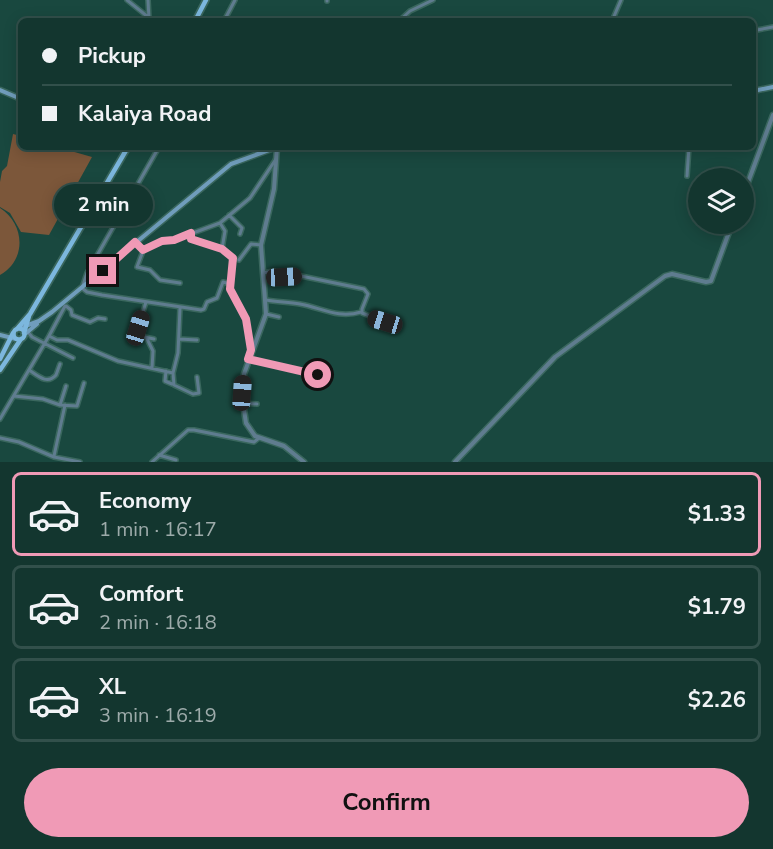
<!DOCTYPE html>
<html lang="en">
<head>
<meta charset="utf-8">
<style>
	body { margin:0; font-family:"Nunito Sans",sans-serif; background:#20413b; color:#f1f3f6; height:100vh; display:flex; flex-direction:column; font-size:22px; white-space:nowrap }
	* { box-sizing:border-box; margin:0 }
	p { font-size:20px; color:#9dabaa }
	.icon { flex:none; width:33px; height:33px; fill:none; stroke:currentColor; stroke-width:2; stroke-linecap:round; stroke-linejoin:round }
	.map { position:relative; height:462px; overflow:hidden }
	.side { display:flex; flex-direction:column; background:#13362f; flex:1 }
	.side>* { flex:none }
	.guide { position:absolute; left:18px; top:18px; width:738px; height:132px; border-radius:9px; box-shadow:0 3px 15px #0003,0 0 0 2px #32504b; display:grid; align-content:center; height:132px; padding:0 24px; background:#13362f }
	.controls { position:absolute; left:688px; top:168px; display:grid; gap:12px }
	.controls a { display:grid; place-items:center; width:66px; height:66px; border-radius:50%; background:#13362f; box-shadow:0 3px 15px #0003,0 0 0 2px #32504b; font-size:30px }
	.end { position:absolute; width:27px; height:27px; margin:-14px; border:8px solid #f09ab6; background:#111; box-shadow:0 0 0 3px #111 }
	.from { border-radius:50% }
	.bubble { position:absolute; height:42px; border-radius:21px; background:#13362f; box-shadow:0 3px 15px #0003,0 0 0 2px #32504b; font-size:20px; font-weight:700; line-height:42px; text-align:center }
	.car { position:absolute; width:18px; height:36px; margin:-18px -9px; border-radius:8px; box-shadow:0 0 4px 2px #0007; background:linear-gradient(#222 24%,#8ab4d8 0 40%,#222 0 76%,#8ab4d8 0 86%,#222 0) }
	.guide b { display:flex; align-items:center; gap:21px; height:57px; font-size:22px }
	.guide b+b { border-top:2px solid #32504b }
	.guide i { width:15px; height:15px; background:#f1f3f6 }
	ul { padding:10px 0 0; list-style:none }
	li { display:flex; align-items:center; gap:18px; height:84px; margin:0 12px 9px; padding:0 12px; border:3px solid #32504b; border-radius:9px }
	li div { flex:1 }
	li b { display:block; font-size:22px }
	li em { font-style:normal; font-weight:700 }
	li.current { border-color:#f09ab6 }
	li>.icon { width:54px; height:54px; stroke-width:1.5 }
	.cta { display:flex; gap:12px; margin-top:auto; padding:12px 24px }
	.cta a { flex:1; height:69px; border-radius:36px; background:#f09ab6; color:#111; font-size:24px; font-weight:700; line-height:69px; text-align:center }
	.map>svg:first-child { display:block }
</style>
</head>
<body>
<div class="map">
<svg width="773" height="462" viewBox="0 0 773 462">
	<rect width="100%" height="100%" fill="#19483f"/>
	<path fill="#7c573a" d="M13 134 21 136V147H57L92 157 49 235 21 232 10 213 0 207V182L2 171 7 166Z
		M0 208C25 224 27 260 0 275Z"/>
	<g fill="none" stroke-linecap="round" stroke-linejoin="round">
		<defs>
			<path id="minor" d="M127 0 153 21
				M148 0 149 19
				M327 1V0
				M638 20V21
				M224 21 235 0
				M399 21 410 11 433 0
				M612 21 621 0
				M753 33 757 30 773 27
				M159 147 87 273 82 288 87 292 102 295 201 310 204 309 207 302 217 298 223 282 230 284
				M687 176 689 147
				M229 215 242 228 240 234
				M220 223 225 231 222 249
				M191 233V239L222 249 233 258 230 289 246 319 251 350
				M136 242 143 250 162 241 174 240 220 223 250 198 276 159
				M143 251 137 267 150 270 160 280 180 283
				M239 260 251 244 261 245
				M263 273 274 271 278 277 301 276 364 289 368 294 362 309V313L385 322
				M266 300C277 302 289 302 300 304 322 308 338 319 361 312
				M146 302 137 332 140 336 154 339
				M66 306 71 310 72 315 90 322 98 318 105 319
				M266 314 279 317
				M28 332 32 337 73 358
				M49 336 65 306
				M147 339 153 351 152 368
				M179 339 197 340
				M248 359 318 375
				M29 370C38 376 47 385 56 375L60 364
				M166 371 165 381 172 384
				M173 373 178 353 180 308
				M14 396 43 399 60 405 66 386
				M243 403 257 404
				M60 405 77 406 84 383
				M0 419 49 336 57 340H68L118 361 173 373 174 385 193 394 199 393 197 377
				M0 438 19 442 54 457 80 462
				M159 455 176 460
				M54 456 65 405
				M152 462 188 430H194L254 442 259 438"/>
			<path id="tertiary" d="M277 147 274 189 261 245 266 314 244 374 243 403 246 423 255 436 284 446 304 462
				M744 193 773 115
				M455 462 555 357 665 276 672 274 706 282 711 281 732 224"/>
			<path id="secondary" d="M0 90 21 99
				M753 91 773 87
				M20 328 39 321 52 312 231 164 277 147
				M25 334 37 324
				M0 335 16 339"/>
			<path id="primary" d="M195 21 206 0
				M13.5 334a5.5 5.5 0 1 1 11 0a5.5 5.5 0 1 1-11 0Z
				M17 329 30 314 128 147
				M24 333 29 316
				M0 359 13 333
				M0 370 21 339"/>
		</defs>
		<use href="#minor" stroke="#3a675e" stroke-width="6"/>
		<use href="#tertiary" stroke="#3a675e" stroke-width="7"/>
		<use href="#secondary" stroke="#3a675e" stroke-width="7"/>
		<use href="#primary" stroke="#3a675e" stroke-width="8"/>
		<use href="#minor" stroke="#5f7c8f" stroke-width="3"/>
		<use href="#tertiary" stroke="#5f7c8f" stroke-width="4"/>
		<use href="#secondary" stroke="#709dbc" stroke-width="4"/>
		<use href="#primary" stroke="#7cb7de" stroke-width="4.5"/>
	</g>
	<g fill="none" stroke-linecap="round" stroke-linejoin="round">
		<path stroke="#f09ab6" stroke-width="8" d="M103 271 135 242 143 250 162 241 174 240 191 233V239L222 249 233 258 230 289 246 319 251 350 248 359 318 375"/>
	</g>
</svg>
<div class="controls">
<a><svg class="icon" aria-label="layers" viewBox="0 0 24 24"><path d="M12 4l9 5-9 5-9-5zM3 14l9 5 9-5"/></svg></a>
</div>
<i class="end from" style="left:318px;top:375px"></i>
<i class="end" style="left:103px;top:271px"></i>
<div class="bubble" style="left:54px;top:184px;width:99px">2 min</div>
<i class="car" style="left:284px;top:277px;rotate:87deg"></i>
<i class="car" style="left:385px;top:322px;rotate:287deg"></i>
<i class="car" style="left:138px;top:328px;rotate:17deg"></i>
<i class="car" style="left:242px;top:393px;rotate:4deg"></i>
<div class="guide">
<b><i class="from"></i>Pickup</b>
<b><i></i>Kalaiya Road</b>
</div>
</div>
<section class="side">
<ul>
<li class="current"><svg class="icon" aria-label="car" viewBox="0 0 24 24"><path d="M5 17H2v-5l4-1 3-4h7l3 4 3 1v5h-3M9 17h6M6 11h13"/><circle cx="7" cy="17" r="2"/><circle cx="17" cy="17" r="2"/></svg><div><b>Economy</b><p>1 min · 16:17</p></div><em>$1.33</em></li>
<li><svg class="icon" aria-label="car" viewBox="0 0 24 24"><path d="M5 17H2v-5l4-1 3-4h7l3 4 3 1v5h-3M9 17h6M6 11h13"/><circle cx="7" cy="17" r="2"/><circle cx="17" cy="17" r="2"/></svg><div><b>Comfort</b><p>2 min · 16:18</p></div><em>$1.79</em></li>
<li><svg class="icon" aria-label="car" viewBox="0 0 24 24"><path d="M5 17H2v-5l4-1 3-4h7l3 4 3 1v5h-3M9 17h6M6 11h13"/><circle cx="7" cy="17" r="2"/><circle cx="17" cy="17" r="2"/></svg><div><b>XL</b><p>3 min · 16:19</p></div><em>$2.26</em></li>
</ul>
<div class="cta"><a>Confirm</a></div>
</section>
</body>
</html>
